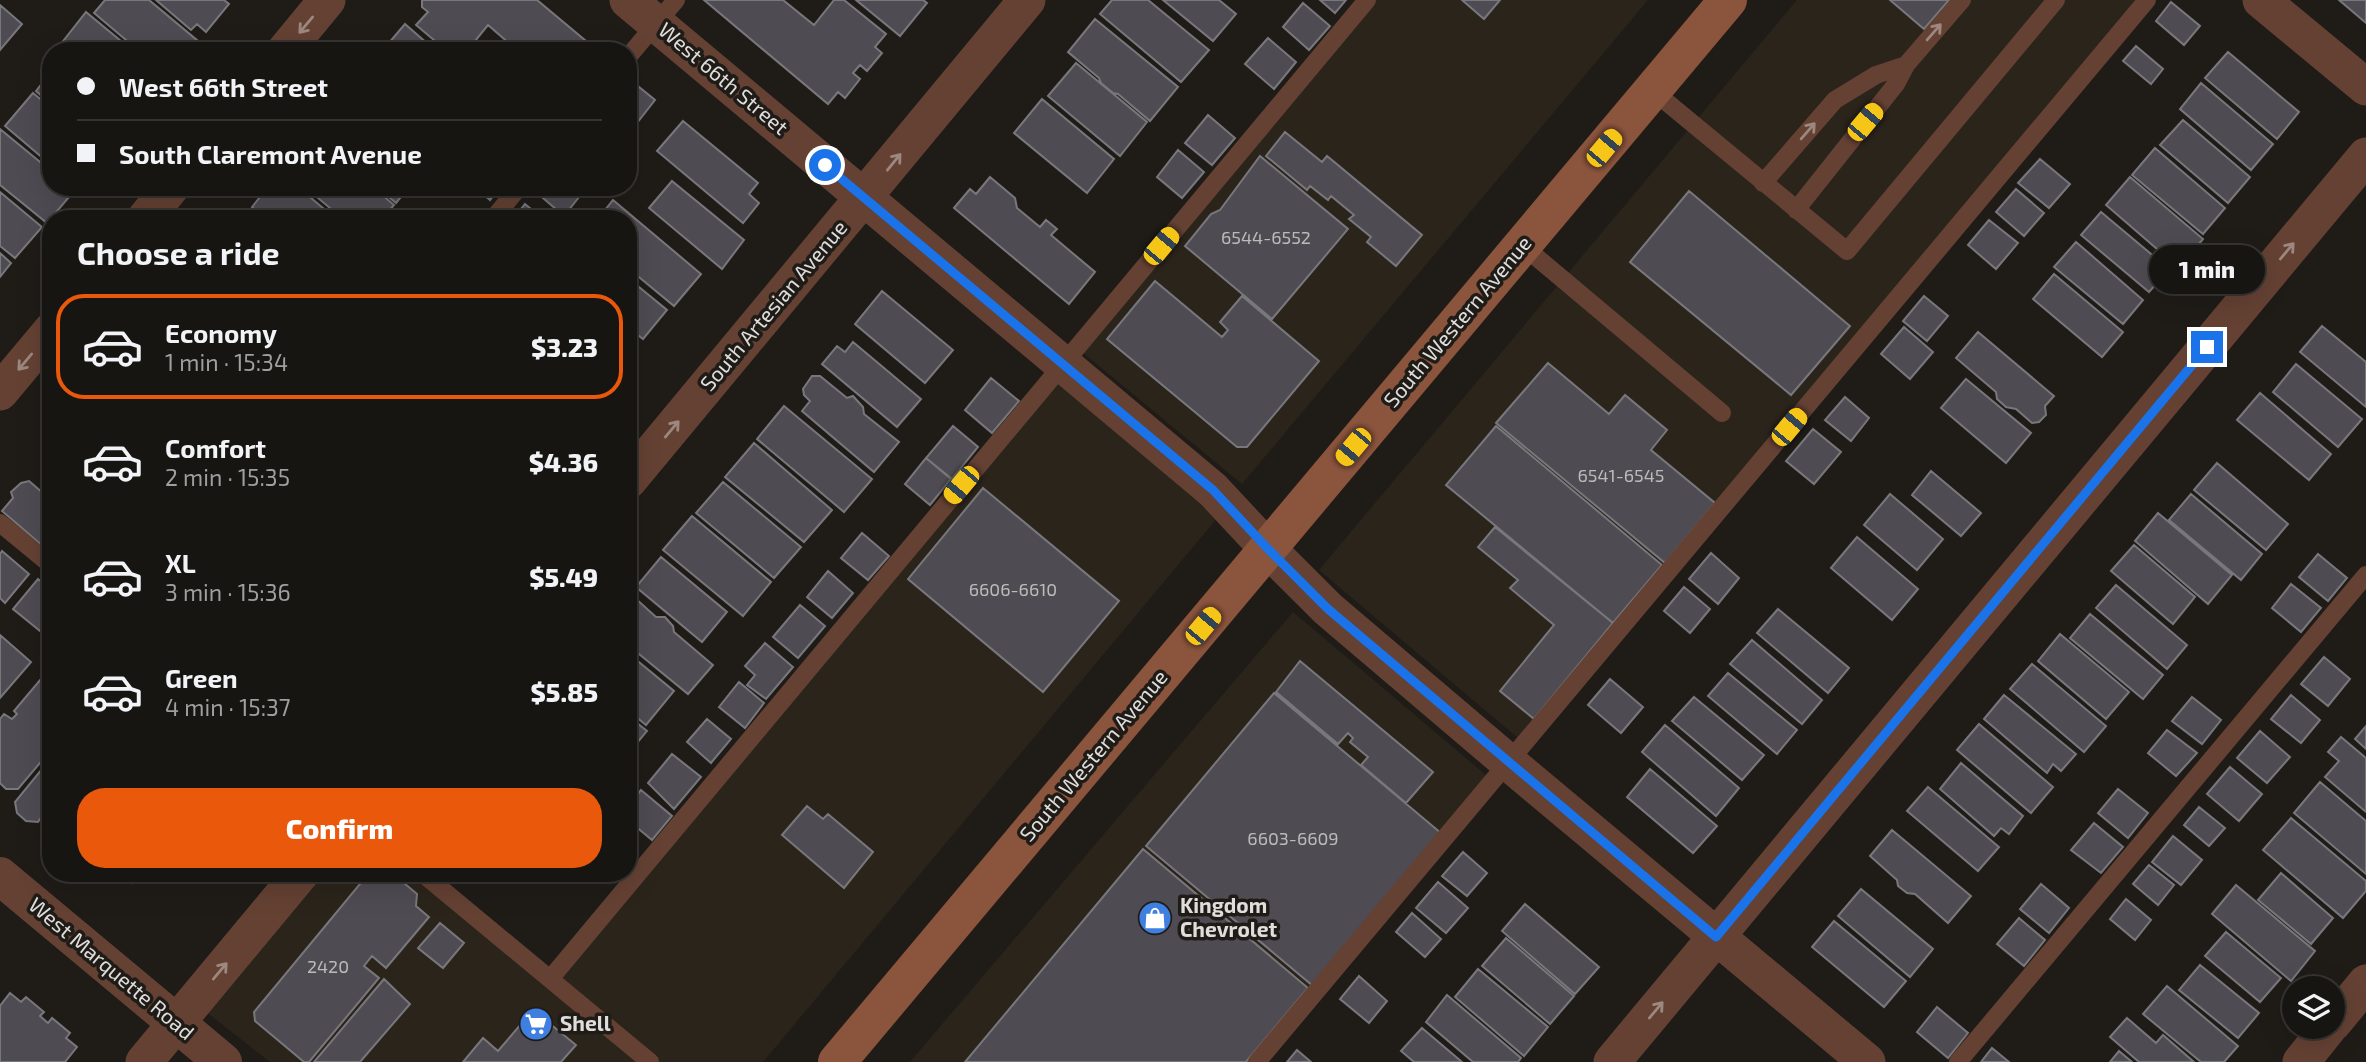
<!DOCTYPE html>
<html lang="en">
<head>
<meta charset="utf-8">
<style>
	body { margin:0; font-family:"Exo 2",sans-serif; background:#242220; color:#f1f3f6; height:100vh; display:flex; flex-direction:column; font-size:26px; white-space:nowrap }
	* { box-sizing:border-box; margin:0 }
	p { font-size:23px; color:#9e9f9f }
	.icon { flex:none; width:38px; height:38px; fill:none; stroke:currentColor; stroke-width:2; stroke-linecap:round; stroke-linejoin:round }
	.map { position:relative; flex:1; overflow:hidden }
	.drawer { position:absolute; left:42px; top:210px; width:595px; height:672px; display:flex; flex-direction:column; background:#171512; border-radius:28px; box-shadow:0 7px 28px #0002,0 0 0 2px #363432 }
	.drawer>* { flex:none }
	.guide { position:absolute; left:42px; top:42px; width:595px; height:154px; border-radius:28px; box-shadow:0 7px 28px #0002,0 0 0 2px #363432; display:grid; align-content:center; height:154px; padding:0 35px; background:#171512 }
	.tools { position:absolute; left:2282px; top:976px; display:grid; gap:14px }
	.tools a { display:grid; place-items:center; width:63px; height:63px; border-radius:50%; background:#171512; box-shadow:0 7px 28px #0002,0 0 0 2px #363432; font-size:35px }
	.end { position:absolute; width:32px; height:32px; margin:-16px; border:9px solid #1a73e8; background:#fff; box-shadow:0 0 0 4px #fff }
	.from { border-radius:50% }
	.bubble { position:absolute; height:49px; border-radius:24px; background:#171512; box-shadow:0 7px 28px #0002,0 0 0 2px #363432; font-size:23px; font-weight:800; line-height:49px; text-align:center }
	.car { position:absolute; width:21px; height:42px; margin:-21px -10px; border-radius:9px; box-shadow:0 0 5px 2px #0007; background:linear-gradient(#f5c518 24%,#345 0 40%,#f5c518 0 76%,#345 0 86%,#f5c518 0) }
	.guide b { display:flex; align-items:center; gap:24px; height:66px; font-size:26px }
	.guide b+b { border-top:2px solid #363432 }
	.guide i { width:18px; height:18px; background:#f1f3f6 }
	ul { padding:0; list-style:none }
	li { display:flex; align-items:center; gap:21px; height:105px; margin:0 14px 10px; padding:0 21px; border:4px solid transparent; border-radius:28px }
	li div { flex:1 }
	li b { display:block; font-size:26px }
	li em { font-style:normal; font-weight:800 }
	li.current { border-color:#ea580c }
	li>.icon { width:63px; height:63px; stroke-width:1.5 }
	h2 { padding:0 35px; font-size:32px; line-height:84px }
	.action { display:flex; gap:14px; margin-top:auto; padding:14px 35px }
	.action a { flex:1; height:80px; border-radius:28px; background:#ea580c; color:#fff; font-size:28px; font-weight:800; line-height:80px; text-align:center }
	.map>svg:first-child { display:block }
</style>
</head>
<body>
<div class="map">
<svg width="2366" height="1062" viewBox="0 0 2366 1062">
	<rect width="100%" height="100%" fill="#1f1c18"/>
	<path fill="#2b241b" d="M1367 0H1648L1242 484 1076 347Z
		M1797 0H2147L1524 743 1319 570Z
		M1051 377 1218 517 763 1062H270L205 1011 319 873H422L550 979Z
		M1293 612 1493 781 1257 1062H910Z"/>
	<path fill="#4e4c52" stroke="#78777c" stroke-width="2" d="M105 0H149L198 41 190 51H139L94 13Z
		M156 0H224L229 4 206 32 197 24 191 30Z
		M422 0H537L598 51H507L511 45 488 25 471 46 474 49 473 51H447L416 25 428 12 422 7Z
		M704 0H783L814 25 834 0H844L886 34 875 47 882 53 867 71 860 65 853 73 860 79 845 98 838 92 828 104Z
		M856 0H923L927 3 900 36Z
		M1112 0H1148L1209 50 1181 82 1100 14Z
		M1163 0H1219L1236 14 1213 41Z
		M1320 0H1346L1335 13Z
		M1462 0H1500L1484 19Z
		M1890 0H1949L1924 29Z
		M2339 0H2366V23Z
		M2171 2 2200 26 2184 45 2156 21Z
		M1303 3 1330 26 1309 50 1283 27Z
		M0 5 22 24 0 50Z
		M86 12 133 51H67L60 45Z
		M1095 19 1178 87 1150 121 1118 94 1113 93 1101 83 1099 78 1068 52Z
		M405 24 436 51H382Z
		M1268 38 1296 62 1274 89 1245 64Z
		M2136 46 2163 69 2151 84 2123 61Z
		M2228 52 2299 112 2277 139 2205 78Z
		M1076 63 1147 122 1120 156 1048 96Z
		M51 72V104L36 91Z
		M628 78 655 100 633 128 628 124Z
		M2201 83 2273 144 2251 170 2180 109Z
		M33 93 51 108V165L5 126Z
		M1042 99 1114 159 1087 193 1014 133Z
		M1208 115 1235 138 1212 165 1185 143Z
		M2183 120 2250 177 2228 203 2160 145Z
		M683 121 758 183 749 194 759 203 743 223 657 151Z
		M0 129 51 171V187H71L75 190 47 223 0 185Z
		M1285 132 1322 162 1327 156 1422 235 1396 266 1367 242 1371 237 1349 219 1354 215 1331 196 1328 200 1310 186 1307 190 1266 156Z
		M2155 148 2225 208 2203 234 2132 175Z
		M1178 150 1204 172 1182 198 1157 177Z
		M1260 156 1348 229 1272 319 1185 246 1211 214 1220 210Z
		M2040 159 2070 184 2049 208 2018 183Z
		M990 177 1015 198 1017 208 1040 227 1046 220 1057 229 1051 235 1095 272 1069 304 954 208 970 189 976 194Z
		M2130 177 2203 239 2179 268 2106 205Z
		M672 181 744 240 722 269 649 208Z
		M268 187H298L336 219H266L252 207Z
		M305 187H373L394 205 382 219H343Z
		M377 187H409L396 203Z
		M475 187H500L490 200Z
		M542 187H577L583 192 564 216 537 193Z
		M2016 189 2044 213 2024 236 1996 212Z
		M1689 191 1850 326 1791 395 1630 262Z
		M0 192 42 227 15 258 0 246Z
		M613 200 701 274 674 306 628 268V219H598Z
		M525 204 543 219H513Z
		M2101 212 2169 269 2149 292 2081 235Z
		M1989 220 2018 243 1996 269 1968 245Z
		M2076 242 2143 300 2123 324 2054 267Z
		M0 253 11 263 0 277Z
		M2054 274 2123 332 2102 357 2033 299Z
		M628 278 667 310 643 339 628 327Z
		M1155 281 1222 337 1228 330 1220 322 1242 296 1319 361 1247 447H1237L1107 339Z
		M882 291 953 350 925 383 855 324Z
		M1924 296 1948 316 1927 341 1903 321Z
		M2322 326 2366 362V407L2300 352Z
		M1904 327 1933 352 1910 379 1881 354Z
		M1978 332 2054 396 2045 406 2046 415 2039 422 2032 423 2016 409 2006 407 1997 399 1996 392 1956 358Z
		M853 342 921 399 897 427 822 364 837 346 845 352Z
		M1548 363 1609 414 1625 395 1667 430 1651 450 1715 503 1665 563 1496 423Z
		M2296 364 2362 419 2338 447 2273 392Z
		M812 376H820L847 398 853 396 863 407 864 414 899 442 874 472 802 411 810 401 804 395 803 389Z
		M991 378 1019 401 992 433 965 410Z
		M1966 379 2031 433 2006 463 1941 408Z
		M2260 393 2331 454 2309 480 2237 420Z
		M1845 397 1869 418 1851 441 1825 420Z
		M784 406 872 479 844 512 757 439Z
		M953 426 978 447 952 479 926 458Z
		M1496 426 1662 565 1613 623 1446 485Z
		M1813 429 1841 452 1814 484 1786 461Z
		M754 443 832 510 804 542 725 477Z
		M926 458 951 479 930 505 905 484Z
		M2217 463 2288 524 2266 550 2194 490Z
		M1931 471 1981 513 1961 536 1912 495Z
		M29 481 51 500V553L2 511 13 498 11 492 21 483Z
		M723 482 801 547 774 578 696 513Z
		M983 488 1119 601 1043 692 908 579Z
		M1890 494 1943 539 1917 570 1864 525Z
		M2191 494 2262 554 2241 580 2169 520Z
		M2158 513 2232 575 2208 604 2135 541Z
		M692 516 771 582 743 616 663 550Z
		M1495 527 1613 623 1534 719 1500 691 1554 625 1510 588 1518 580 1478 547Z
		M862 533 889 556 868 580 841 558Z
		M1857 537 1918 589 1892 620 1831 568Z
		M2134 545 2195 597 2173 624 2111 571Z
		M2 551 29 574 5 603 0 598V554Z
		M1711 553 1739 578 1718 604 1689 579Z
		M2318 554 2347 578 2328 601 2299 577Z
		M661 557 727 612 702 642 636 587Z
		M828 571 853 593 832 618 807 597Z
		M38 579 51 590V640L13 609Z
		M2291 584 2321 608 2301 632 2272 608Z
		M2116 585 2187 645 2167 669 2096 608Z
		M1684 587 1710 609 1690 633 1664 611Z
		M628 598H635L656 617H665L673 626 674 632 713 665 688 694 628 645Z
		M800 605 825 626 798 658 773 637Z
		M1778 609 1849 668 1828 693 1757 633Z
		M2090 614 2163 675 2143 699 2070 638Z
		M2060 634 2129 692 2106 719 2038 661Z
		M0 635 31 662 0 698Z
		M1752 640 1822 700 1802 724 1730 664Z
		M765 643 793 667 766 699 747 685 755 675 745 666Z
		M628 653 674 691 646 725 628 710Z
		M2324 657 2350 679 2328 706 2301 684Z
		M1300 661 1433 772 1406 803 1361 765 1368 757 1350 742 1353 738 1348 733 1338 744 1276 692Z
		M2032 664 2106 726 2084 752 2010 689Z
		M1728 673 1797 730 1777 754 1708 696Z
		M41 679 51 688V743L47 741 43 745 50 751 18 789H6L0 783V719L4 714 12 719 17 714 14 711Z
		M1610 679 1643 707 1621 733 1588 705Z
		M739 682 764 703 745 728 719 707Z
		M1274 693 1441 833 1313 986 1146 846Z
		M2004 695 2076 754 2061 771 2053 764 2047 773 1984 719Z
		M2291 695 2320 720 2301 743 2271 719Z
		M1694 697 1764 755 1742 780 1672 721Z
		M2192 697 2221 720 2202 744 2172 721Z
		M628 716 647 731 628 754Z
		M707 719 731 739 711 763 687 742Z
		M1979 724 2053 787 2031 813 1957 750Z
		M1665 725 1739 788 1716 816 1642 752Z
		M2366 726V749L2355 739Z
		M2167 730 2197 753 2176 776 2148 753Z
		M2260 731 2290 757 2267 783 2237 758Z
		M2341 737 2366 758V812L2325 777 2339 761 2328 752Z
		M672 754 701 777 674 809 648 783Z
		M51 758V823L42 816 38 822 26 821 17 813 15 802Z
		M1961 763 2023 816 2009 834 2001 828 1994 836 1940 789Z
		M2230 767 2262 794 2239 821 2207 794Z
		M1650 769 1717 826 1693 853 1627 797Z
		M2320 782 2366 821V874L2294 813Z
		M1928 787 1999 847 1978 871 1907 811Z
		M2118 789 2148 813 2128 838 2098 813Z
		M641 790 672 816 652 840 628 820V806Z
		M807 806 823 819 828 814 873 852 844 888 782 835Z
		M2199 807 2225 828 2209 846 2184 825Z
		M2291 818 2366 881V891L2343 918 2263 850Z
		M2094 823 2123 847 2101 873 2071 850Z
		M1892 830 1971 896 1948 923 1915 894 1907 893 1898 886 1897 880 1870 856Z
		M2173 836 2202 860 2181 885 2152 862Z
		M1143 849 1308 988 1246 1062H965Z
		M1463 852 1487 873 1467 896 1442 876Z
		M2149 865 2174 885 2158 905 2133 884Z
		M121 873H140L132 883Z
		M369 873H392L417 894 416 906 429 917 386 968 372 956 364 966 379 978 309 1062H304L255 1021 254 1012Z
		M2281 873 2333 918 2311 944 2258 900Z
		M1438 882 1468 908 1446 933 1416 908Z
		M2041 884 2069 908 2049 933 2020 909Z
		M2236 885 2315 951 2291 981 2212 914Z
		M1861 889 1933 949 1910 977 1838 916Z
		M2126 899 2151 920 2135 940 2110 919Z
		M1525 904 1599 967 1575 994 1502 931Z
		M1412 913 1441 939 1425 957 1396 932Z
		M2019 918 2045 940 2024 966 1997 944Z
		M1834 921 1906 981 1884 1007 1812 947Z
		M440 923 464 943 443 968 418 948Z
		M2226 932 2281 978 2260 1002 2205 956Z
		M1506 938 1574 996 1550 1024 1482 966Z
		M2200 965 2259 1013 2238 1038 2179 990Z
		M1478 969 1548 1027 1524 1056 1455 997Z
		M1359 976 1387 1001 1369 1023 1340 999Z
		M384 979 410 1004 360 1062H314Z
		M2167 986 2238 1046 2224 1062H2201L2143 1014Z
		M10 993 21 1002 26 997 44 1012 40 1016 48 1023 52 1018 70 1033 66 1038 77 1047 65 1062H0V1006Z
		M1447 995 1521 1058 1518 1062H1473L1426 1022Z
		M1937 1007 1968 1033 1948 1058 1917 1032Z
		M533 1010 576 1045 561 1062H463L483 1038 498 1051Z
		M2127 1018 2156 1043 2163 1035 2194 1062H2139L2110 1037Z
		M1422 1028 1462 1062H1414L1401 1051Z
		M1992 1048 2009 1062H1981Z
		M1297 1050 1311 1062H1287Z
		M2119 1051 2132 1062H2110Z"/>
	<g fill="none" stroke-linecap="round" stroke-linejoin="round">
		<path stroke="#644133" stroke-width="18" d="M628 57 676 0
			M1652 90 1847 251 2056 0
			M1763 183 1835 100 1876 75 1906 65
			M1796 210 1896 84 1906 65 1962 0
			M493 219 519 187
			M1522 245 1722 413
			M0 523 51 565
			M422 873 650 1062
			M550 979 1367 0
			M1257 1062 2147 0
			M1958 1062 2366 575"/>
		<path stroke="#644133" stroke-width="37" d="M628 0 1213 490 1268 549 1328 609 1508 762 1867 1062
			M2261 0 2366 87
			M285 51 327 0
			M145 219 171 187
			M0 392 51 331
			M628 481 1027 0
			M2333 1023 2366 983
			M144 1062 301 873
			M1612 1062 2366 156
			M2301 1062 2329 1027"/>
		<path stroke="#644133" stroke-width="38" d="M0 876 223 1062"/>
		<path stroke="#8b543d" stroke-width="38" d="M837 1062 1728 0"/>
	</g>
	<defs><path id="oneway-shaft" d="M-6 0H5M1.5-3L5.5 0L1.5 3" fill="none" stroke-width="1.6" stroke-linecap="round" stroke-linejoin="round" transform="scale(1.75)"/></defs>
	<g stroke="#9c887f">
		<use href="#oneway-shaft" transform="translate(306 25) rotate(130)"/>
		<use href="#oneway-shaft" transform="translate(1934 32) rotate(-49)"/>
		<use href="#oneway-shaft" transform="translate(1808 131) rotate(-49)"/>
		<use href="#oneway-shaft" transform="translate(894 162) rotate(-51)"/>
		<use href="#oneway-shaft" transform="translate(2287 251) rotate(-50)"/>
		<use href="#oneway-shaft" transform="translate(25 362) rotate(130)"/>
		<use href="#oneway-shaft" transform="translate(672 429) rotate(-50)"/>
		<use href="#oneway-shaft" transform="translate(220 971) rotate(-50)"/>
		<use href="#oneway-shaft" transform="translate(1656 1010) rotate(-50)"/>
	</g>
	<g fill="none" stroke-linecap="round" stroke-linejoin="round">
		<path stroke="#1a73e8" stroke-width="9" d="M825 165 1213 490 1268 549 1328 609 1716 937 2207 347"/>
	</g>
	<defs>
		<symbol id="shop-disc" viewBox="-11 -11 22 22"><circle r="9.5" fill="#3f7fe0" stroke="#1f1c18"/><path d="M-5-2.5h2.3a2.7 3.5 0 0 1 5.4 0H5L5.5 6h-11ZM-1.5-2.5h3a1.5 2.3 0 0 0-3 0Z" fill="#fff"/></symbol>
		<symbol id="supermarket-disc" viewBox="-11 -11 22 22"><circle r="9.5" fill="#3f7fe0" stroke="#1f1c18"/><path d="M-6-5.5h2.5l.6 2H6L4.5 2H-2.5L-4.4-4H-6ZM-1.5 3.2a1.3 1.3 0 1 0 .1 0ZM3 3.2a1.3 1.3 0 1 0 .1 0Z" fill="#fff"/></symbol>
	</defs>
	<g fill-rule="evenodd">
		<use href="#shop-disc" x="1136" y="899" width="38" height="38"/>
		<use href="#supermarket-disc" x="517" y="1005" width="38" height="38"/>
	</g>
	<g text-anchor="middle" stroke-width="7" stroke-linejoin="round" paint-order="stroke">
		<g font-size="18" fill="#bcbaba">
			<text x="1266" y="244">6544-6552</text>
			<text x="1621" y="482">6541-6545</text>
			<text x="1013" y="596">6606-6610</text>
			<text x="1293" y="845">6603-6609</text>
			<text x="328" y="973">2420</text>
		</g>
		<g font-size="21" fill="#e0dedc" stroke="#1f1c18">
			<text transform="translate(723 79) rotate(40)" y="7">West 66th Street</text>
			<text transform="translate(774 306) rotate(-50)" y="7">South Artesian Avenue</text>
			<text transform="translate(1458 322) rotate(-50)" y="7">South Western Avenue</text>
			<text transform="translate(1094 756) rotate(-50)" y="7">South Western Avenue</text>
			<text transform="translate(111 969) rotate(40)" y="7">West Marquette Road</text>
		</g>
		<g font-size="21" font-weight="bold" fill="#e0dedc" stroke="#1f1c18" text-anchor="start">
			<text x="1180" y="913">Kingdom<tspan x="1180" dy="24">Chevrolet</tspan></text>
			<text x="560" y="1031">Shell</text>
		</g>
	</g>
</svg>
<div class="tools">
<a><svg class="icon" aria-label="layers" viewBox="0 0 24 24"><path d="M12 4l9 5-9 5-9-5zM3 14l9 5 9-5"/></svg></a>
</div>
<i class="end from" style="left:825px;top:165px"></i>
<i class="end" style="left:2207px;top:347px"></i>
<div class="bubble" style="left:2149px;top:245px;width:116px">1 min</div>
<i class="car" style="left:1865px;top:122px;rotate:40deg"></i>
<i class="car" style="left:1604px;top:148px;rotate:40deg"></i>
<i class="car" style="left:1161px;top:246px;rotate:40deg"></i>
<i class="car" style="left:1789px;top:427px;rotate:40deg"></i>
<i class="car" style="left:1353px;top:447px;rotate:220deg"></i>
<i class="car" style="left:961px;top:485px;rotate:220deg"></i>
<i class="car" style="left:1203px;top:626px;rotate:40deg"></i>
<div class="guide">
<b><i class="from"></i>West 66th Street</b>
<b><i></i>South Claremont Avenue</b>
</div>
<section class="drawer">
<h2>Choose a ride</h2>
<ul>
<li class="current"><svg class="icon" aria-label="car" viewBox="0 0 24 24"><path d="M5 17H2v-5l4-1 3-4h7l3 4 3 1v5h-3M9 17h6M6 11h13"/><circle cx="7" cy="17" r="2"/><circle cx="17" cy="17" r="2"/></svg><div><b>Economy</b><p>1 min · 15:34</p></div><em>$3.23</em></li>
<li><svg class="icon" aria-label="car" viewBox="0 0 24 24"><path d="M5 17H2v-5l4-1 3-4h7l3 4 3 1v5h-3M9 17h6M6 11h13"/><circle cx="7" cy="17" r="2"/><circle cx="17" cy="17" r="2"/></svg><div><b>Comfort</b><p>2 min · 15:35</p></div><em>$4.36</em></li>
<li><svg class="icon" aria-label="car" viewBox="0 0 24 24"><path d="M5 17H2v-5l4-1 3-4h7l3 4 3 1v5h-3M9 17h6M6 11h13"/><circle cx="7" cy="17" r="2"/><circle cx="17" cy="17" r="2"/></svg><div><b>XL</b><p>3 min · 15:36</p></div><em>$5.49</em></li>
<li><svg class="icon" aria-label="car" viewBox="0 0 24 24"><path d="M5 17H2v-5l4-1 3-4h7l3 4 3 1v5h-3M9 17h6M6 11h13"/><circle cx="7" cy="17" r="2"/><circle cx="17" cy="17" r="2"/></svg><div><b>Green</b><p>4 min · 15:37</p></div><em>$5.85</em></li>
</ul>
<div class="action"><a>Confirm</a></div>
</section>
</div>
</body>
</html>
